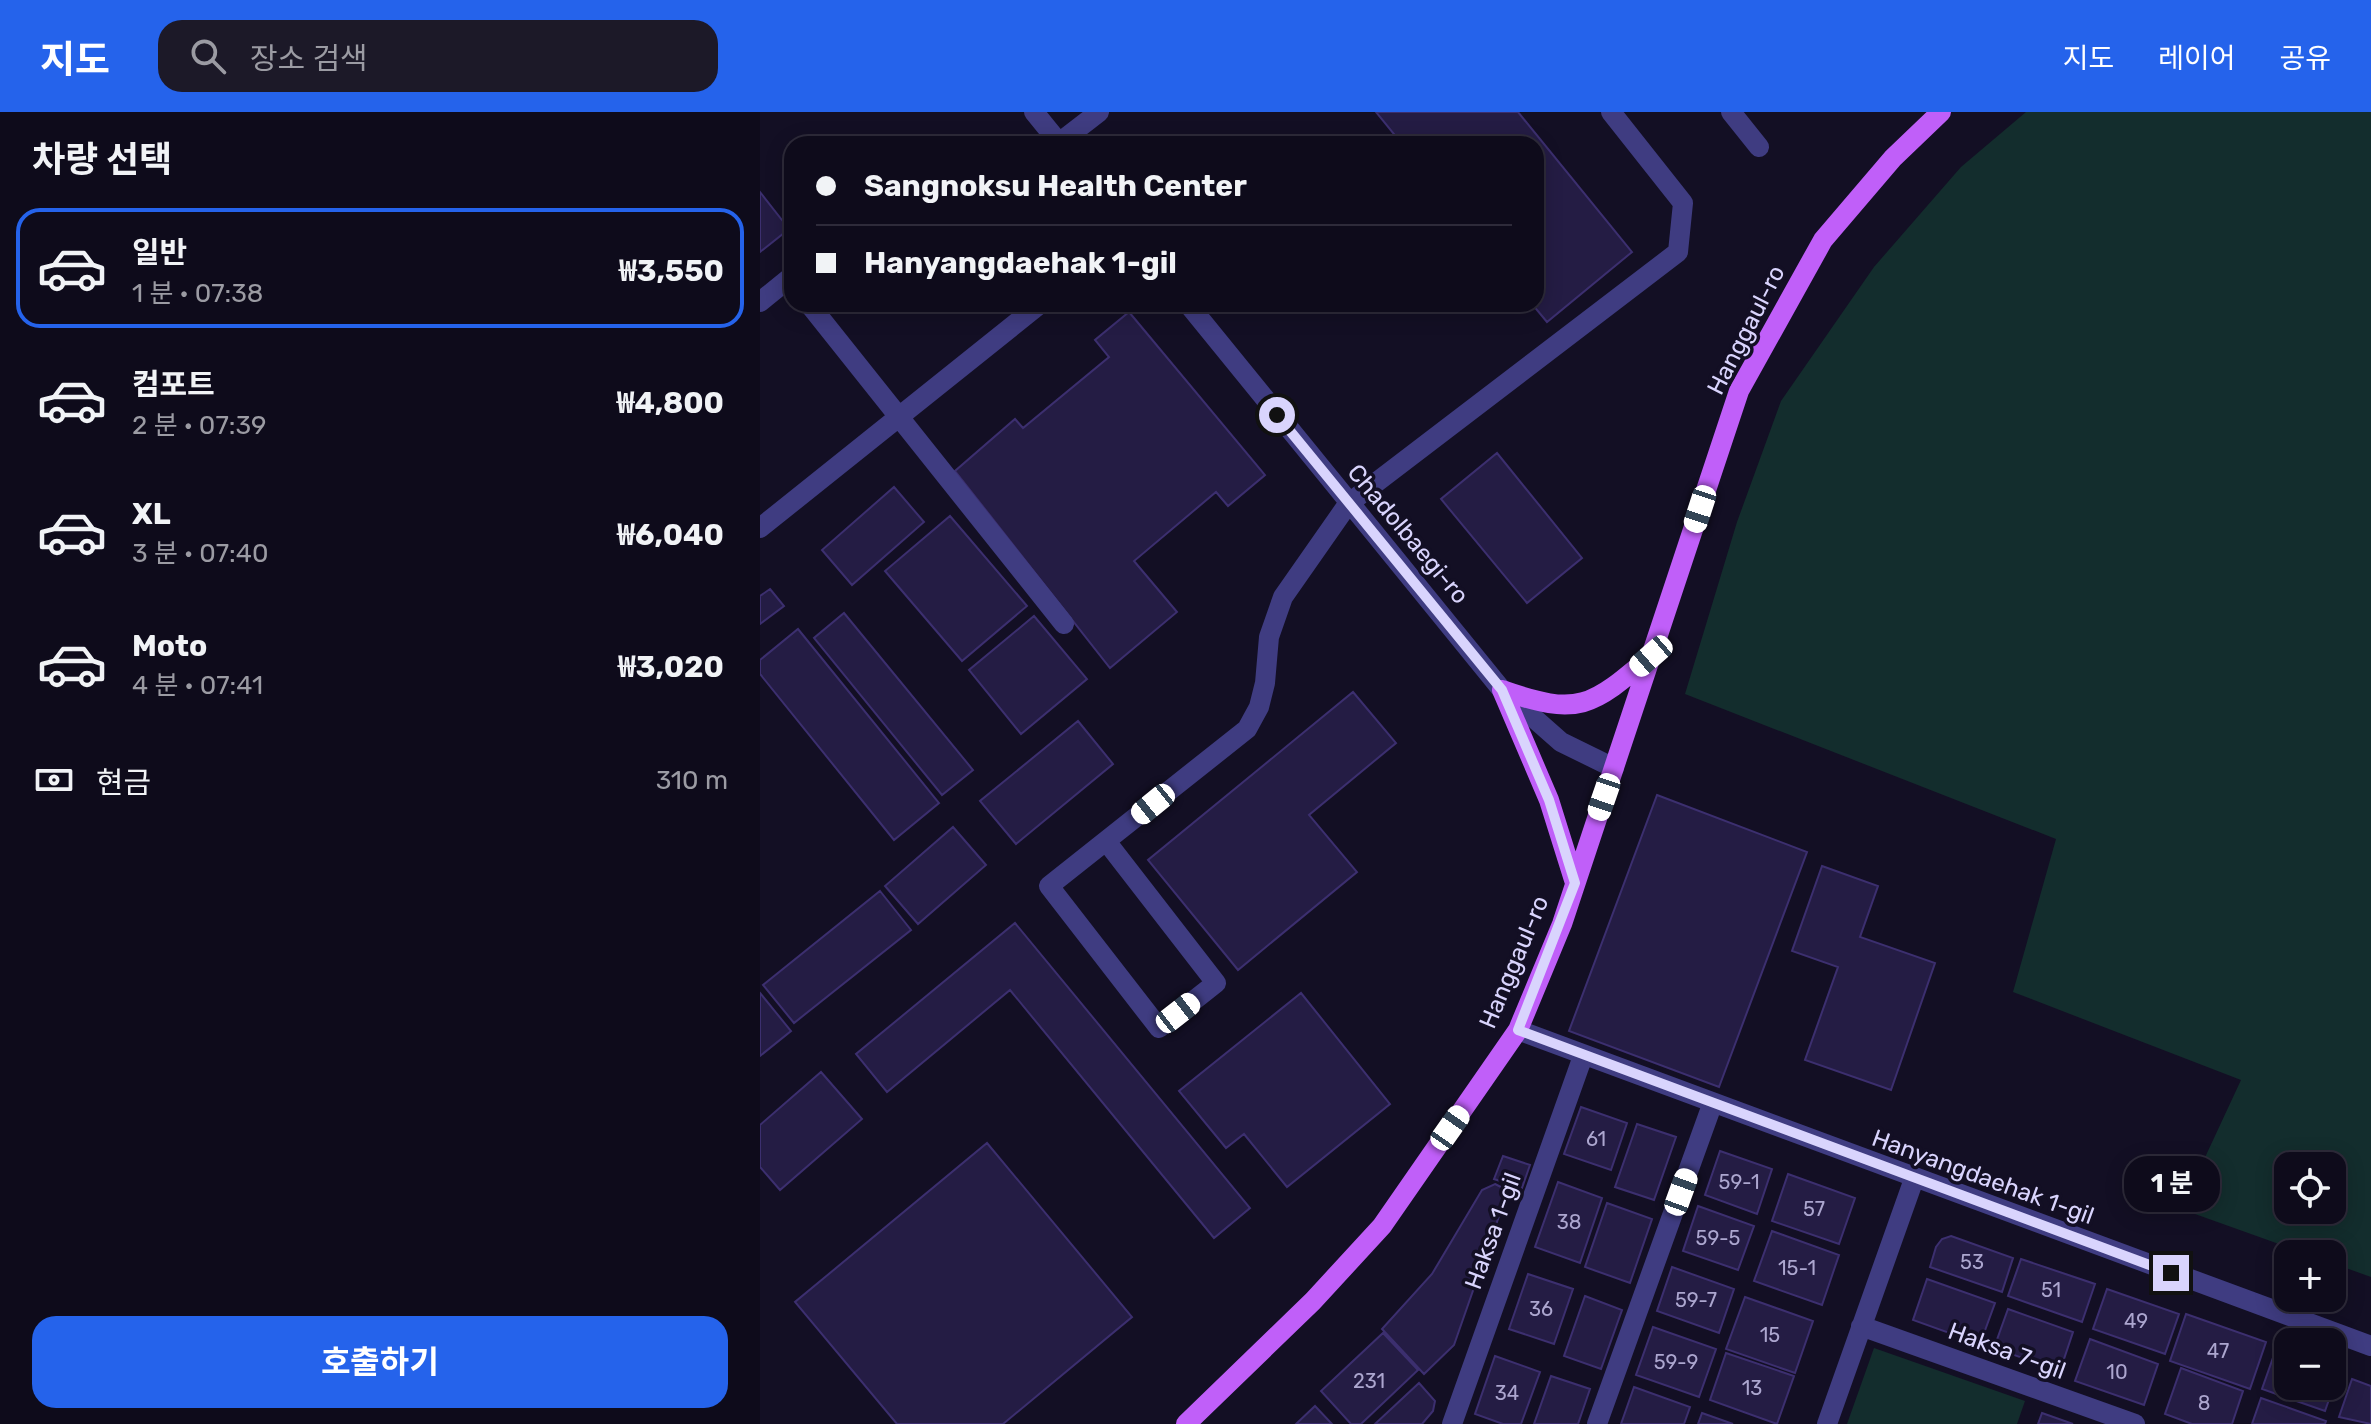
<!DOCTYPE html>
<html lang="ko">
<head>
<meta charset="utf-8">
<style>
	body { margin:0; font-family:Rubik,"Noto Sans KR",sans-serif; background:#1c1928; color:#f1f3f6; height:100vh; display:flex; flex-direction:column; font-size:30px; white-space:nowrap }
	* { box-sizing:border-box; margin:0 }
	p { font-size:26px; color:#9b9ba3 }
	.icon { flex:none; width:44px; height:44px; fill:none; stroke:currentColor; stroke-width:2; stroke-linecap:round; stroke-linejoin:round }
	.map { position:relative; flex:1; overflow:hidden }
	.panel { display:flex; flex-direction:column; background:#0e0b1b; width:760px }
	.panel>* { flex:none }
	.banner { position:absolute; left:24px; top:24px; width:760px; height:176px; border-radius:24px; box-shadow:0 4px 20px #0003,0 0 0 2px #2e2b3a; display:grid; align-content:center; height:176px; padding:0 32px; background:#0e0b1b }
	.fabs { position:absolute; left:1514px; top:1040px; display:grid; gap:16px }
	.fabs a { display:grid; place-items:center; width:72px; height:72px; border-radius:16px; background:#0e0b1b; box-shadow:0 4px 20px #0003,0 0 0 2px #2e2b3a; font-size:40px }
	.end { position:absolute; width:36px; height:36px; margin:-18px; border:10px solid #d9d4fd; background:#111; box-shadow:0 0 0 4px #111 }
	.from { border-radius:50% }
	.bubble { position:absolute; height:56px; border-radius:24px; background:#0e0b1b; box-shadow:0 4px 20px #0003,0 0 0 2px #2e2b3a; font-size:26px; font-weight:700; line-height:56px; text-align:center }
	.car { position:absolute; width:24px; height:48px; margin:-24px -12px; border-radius:10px; box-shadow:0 0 6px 2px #0007; background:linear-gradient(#fff 24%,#345 0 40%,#fff 0 76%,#345 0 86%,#fff 0) }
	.banner b { display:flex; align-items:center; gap:28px; height:76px; font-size:30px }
	.banner b+b { border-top:2px solid #2e2b3a }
	.banner i { width:20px; height:20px; background:#f1f3f6 }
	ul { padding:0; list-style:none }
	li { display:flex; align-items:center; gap:24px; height:120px; margin:0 16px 12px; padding:0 16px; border:4px solid transparent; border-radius:24px }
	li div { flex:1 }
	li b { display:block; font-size:30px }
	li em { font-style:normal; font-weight:700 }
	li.active { border-color:#2563eb }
	li>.icon { width:72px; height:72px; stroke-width:1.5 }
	h2 { padding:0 32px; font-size:36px; line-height:96px }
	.pay { display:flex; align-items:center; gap:20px; height:88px; padding:0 32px; font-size:30px }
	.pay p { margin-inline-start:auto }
	.cta { display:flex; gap:16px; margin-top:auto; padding:16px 32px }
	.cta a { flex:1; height:92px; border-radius:24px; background:#2563eb; color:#fff; font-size:32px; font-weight:700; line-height:92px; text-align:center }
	header { display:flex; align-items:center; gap:48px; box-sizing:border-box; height:112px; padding:0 40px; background:#2563eb; color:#fff }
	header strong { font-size:38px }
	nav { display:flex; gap:44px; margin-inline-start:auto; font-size:28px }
	.search { width:560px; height:72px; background:#1c1928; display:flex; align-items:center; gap:20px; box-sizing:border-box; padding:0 28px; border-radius:24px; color:#9b9ba3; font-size:30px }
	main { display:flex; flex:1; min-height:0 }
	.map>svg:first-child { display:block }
</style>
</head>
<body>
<header>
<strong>지도</strong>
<div class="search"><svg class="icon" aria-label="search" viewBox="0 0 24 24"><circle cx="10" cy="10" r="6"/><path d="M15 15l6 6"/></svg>장소 검색</div>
<nav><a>지도</a><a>레이어</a><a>공유</a></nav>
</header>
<main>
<section class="panel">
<h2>차량 선택</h2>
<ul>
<li class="active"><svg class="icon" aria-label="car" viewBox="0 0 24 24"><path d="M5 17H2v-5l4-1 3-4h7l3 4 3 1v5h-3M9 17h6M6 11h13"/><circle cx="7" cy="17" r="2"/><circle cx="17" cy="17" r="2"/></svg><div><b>일반</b><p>1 분 · 07:38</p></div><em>₩3,550</em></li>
<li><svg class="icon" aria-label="car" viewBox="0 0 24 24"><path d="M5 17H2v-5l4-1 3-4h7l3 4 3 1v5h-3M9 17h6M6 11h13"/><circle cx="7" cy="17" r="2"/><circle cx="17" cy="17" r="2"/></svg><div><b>컴포트</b><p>2 분 · 07:39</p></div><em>₩4,800</em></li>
<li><svg class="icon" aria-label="car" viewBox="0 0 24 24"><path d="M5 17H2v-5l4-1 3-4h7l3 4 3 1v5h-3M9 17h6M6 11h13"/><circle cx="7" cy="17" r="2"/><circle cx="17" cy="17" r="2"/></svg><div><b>XL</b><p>3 분 · 07:40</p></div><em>₩6,040</em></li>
<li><svg class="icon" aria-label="car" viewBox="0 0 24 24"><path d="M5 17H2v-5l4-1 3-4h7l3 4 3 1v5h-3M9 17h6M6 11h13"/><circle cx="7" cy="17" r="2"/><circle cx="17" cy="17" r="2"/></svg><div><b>Moto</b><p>4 분 · 07:41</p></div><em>₩3,020</em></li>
</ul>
<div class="pay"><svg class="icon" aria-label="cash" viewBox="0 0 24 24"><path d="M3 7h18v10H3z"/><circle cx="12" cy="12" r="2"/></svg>현금<p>310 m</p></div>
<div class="cta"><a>호출하기</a></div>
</section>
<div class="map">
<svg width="1611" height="1312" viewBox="0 0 1611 1312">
	<rect width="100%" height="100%" fill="#130f24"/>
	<path fill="#132d2d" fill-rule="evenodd" d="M1266 0H1611V1165L1572 1151V1142H1547L1421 1097 1481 968 1253 880 1296 727 925 582 977 410 1021 289 1114 155 1201 55ZM1528 1054H1572V1098H1528Z
		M1114 1236 1265 1289 1257 1312H1087Z"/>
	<path fill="#241c44" stroke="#3c2f6f" stroke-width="2" d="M616 0H758L872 140 787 210 772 192H776V32H642Z
		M0 80 29 117 0 140Z
		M369 200 505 363 468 394 456 380 374 449 417 500 350 556 195 359 255 307 263 316 349 245 335 228Z
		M737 341 822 446 767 491 681 387Z
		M134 375 164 410 92 473 62 438Z
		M190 404 267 494 202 549 125 459Z
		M10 477 24 494 0 512V484Z
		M84 501 213 658 182 683 54 526Z
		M274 504 327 567 261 622 209 558Z
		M38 517 179 691 134 728 0 562V548Z
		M593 580 636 631 549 703 597 760 478 858 388 748Z
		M318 609 353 652 256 732 220 689Z
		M897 683 1047 740 959 975 809 919Z
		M193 715 226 753 158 812 125 774Z
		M1062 754 1118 774 1100 825 1175 851 1131 978 1045 948 1078 855 1032 839Z
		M120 779 151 818 34 911 3 873Z
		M255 811 490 1096 454 1126 250 878 127 980 96 942Z
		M0 881 31 919 0 944Z
		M541 881 630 992 527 1075 484 1022 466 1036 419 979Z
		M61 960 102 1007 20 1078 0 1055V1013Z
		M821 995 867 1011 851 1058 804 1042Z
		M877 1012 916 1025 894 1088 855 1075Z
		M227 1031 372 1205 243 1312H137L35 1190Z
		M960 1039 1012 1057 997 1102 945 1083Z
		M743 1044 770 1053 762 1076 734 1067Z
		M1028 1062 1095 1086 1079 1132 1012 1109Z
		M798 1070 842 1086 820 1151 775 1135Z
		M735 1072 741 1075 745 1087 694 1233 664 1262 622 1217 672 1162 722 1078Z
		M847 1091 892 1107 870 1171 825 1155Z
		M938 1094 994 1114 978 1158 923 1139Z
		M1012 1119 1079 1143 1062 1193 994 1169Z
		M1191 1124 1253 1146 1242 1180 1170 1155 1176 1135 1182 1127Z
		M1261 1147 1335 1172 1322 1210 1248 1184Z
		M912 1155 974 1177 959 1221 897 1199Z
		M768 1162 813 1177 794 1232 749 1217Z
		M1167 1167 1235 1191 1220 1232 1153 1208Z
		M1347 1177 1419 1202 1405 1242 1333 1217Z
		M825 1184 862 1198 841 1257 804 1244Z
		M985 1185 1053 1209 1035 1261 966 1237Z
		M1248 1197 1313 1220 1300 1259 1234 1236Z
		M1426 1202 1506 1230 1490 1277 1410 1249Z
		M893 1215 956 1237 939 1285 876 1263Z
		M623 1221 658 1258 601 1312H591L561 1279Z
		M1330 1227 1398 1252 1384 1293 1315 1269Z
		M1515 1240 1528 1244V1274H1572V1253L1580 1256 1565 1299 1502 1277Z
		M966 1241 1034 1264 1017 1312 950 1288Z
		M735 1244 780 1260 761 1312H743L715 1302Z
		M1421 1256 1483 1279 1472 1312H1432L1405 1302Z
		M791 1264 830 1277 818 1312H774Z
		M1592 1267 1611 1274V1312L1579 1305Z
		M659 1271 675 1289 673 1299 662 1312H615Z
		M874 1275 930 1295 924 1312H861Z
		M1501 1286 1566 1309 1565 1312H1492Z
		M555 1294 572 1312H536Z
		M942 1301 973 1312H938Z
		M1282 1301 1313 1312H1278Z"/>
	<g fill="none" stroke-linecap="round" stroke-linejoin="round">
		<path stroke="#3f3c81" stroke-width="20" d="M274 0 300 32
			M971 0 999 35
			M299 31 339 0
			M0 190 32 164
			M49 192 304 512
			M428 192 742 578 801 630 854 656
			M0 416 280 192
			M346 729 456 871 399 916 289 774 487 617 499 595 505 571 509 525 523 485 588 392 918 140 923 91 851 0
			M758 918 1611 1234
			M1101 1214 1375 1312
			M692 1312 823 944
			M837 1312 952 993
			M1067 1312 1154 1067"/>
		<path stroke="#c05ff9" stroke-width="20" d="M742 578 789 688 815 771
			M742 578C819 605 831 595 891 544
			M426 1312 553 1189 622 1114 758 918 802 812 979 279 1063 128 1133 46 1181 0"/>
	</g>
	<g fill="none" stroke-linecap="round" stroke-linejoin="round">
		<path stroke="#d9d4fd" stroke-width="10" d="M517 303 742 578 789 688 815 771 758 918 1411 1161"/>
	</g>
	<g text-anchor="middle" stroke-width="7" stroke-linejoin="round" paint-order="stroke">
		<g font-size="20" fill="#aca6cf">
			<text x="836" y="1034">61</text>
			<text x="979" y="1077">59-1</text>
			<text x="1054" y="1104">57</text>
			<text x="809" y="1117">38</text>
			<text x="958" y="1133">59-5</text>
			<text x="1212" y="1157">53</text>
			<text x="1037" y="1163">15-1</text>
			<text x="1291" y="1185">51</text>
			<text x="936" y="1195">59-7</text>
			<text x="781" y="1204">36</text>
			<text x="1376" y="1216">49</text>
			<text x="1010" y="1230">15</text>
			<text x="1458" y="1246">47</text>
			<text x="916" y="1257">59-9</text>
			<text x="1357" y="1267">10</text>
			<text x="609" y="1276">231</text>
			<text x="992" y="1283">13</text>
			<text x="747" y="1288">34</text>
			<text x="1444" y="1298">8</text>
		</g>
		<g font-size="24" fill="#d9d4fd" stroke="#130f24">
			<text transform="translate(986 218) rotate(-63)" y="8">Hanggaul-ro</text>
			<text transform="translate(648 422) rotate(50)" y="8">Chadolbaegi-ro</text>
			<text transform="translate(754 850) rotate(-67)" y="8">Hanggaul-ro</text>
			<text transform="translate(1223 1065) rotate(20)" y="8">Hanyangdaehak 1-gil</text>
			<text transform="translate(733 1119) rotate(-70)" y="8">Haksa 1-gil</text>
			<text transform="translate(1247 1239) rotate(20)" y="8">Haksa 7-gil</text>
		</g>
	</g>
</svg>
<div class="fabs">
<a><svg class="icon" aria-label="locate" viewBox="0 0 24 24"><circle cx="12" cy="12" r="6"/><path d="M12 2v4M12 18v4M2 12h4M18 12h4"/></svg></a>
<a>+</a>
<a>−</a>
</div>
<i class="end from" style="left:517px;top:303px"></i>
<i class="end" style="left:1411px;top:1161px"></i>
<div class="bubble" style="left:1364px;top:1044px;width:96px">1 분</div>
<i class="car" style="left:940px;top:397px;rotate:198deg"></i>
<i class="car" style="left:891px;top:544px;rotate:229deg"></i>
<i class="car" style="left:844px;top:685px;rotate:199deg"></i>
<i class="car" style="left:393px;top:692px;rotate:231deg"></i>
<i class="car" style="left:418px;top:901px;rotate:52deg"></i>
<i class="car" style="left:690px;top:1016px;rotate:35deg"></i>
<i class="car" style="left:921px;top:1080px;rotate:20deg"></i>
<div class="banner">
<b><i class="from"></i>Sangnoksu Health Center</b>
<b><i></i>Hanyangdaehak 1-gil</b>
</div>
</div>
</main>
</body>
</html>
